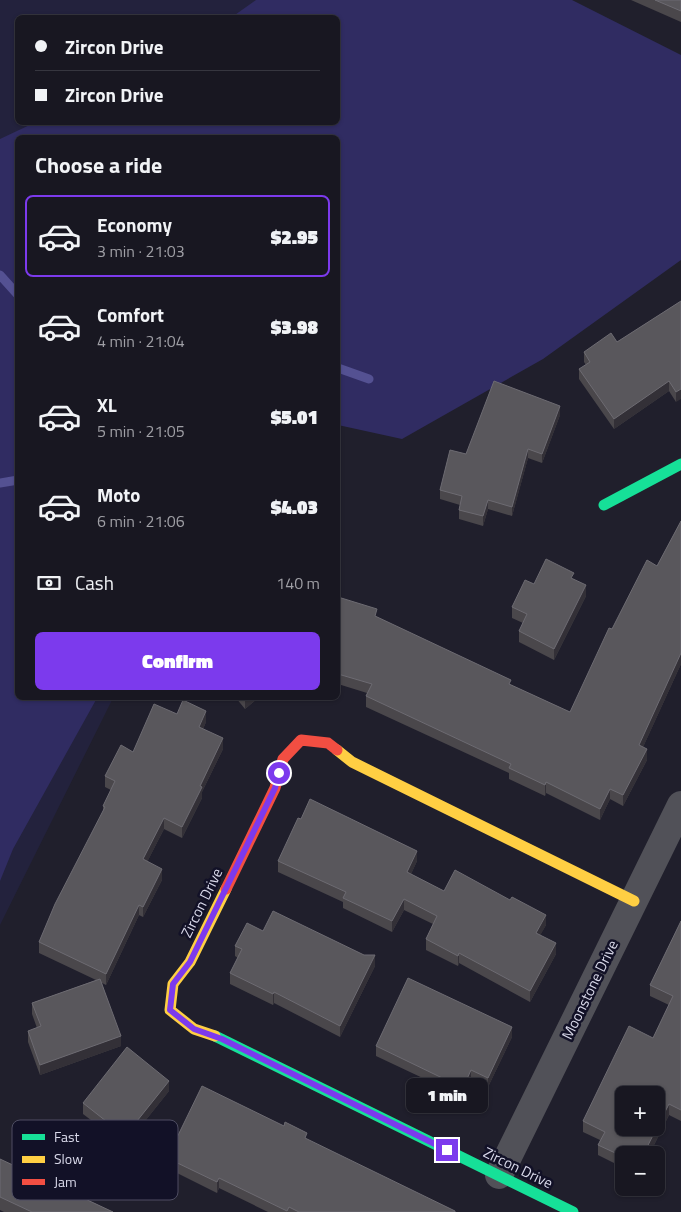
<!DOCTYPE html>
<html lang="en">
<head>
<meta charset="utf-8">
<style>
	body { margin:0; font-family:"Titillium Web",sans-serif; background:#21202a; color:#f1f3f6; height:100vh; display:flex; flex-direction:column; font-size:19px; white-space:nowrap }
	* { box-sizing:border-box; margin:0 }
	p { font-size:16px; color:#9f9fa5 }
	.icon { flex:none; width:28px; height:28px; fill:none; stroke:currentColor; stroke-width:2; stroke-linecap:round; stroke-linejoin:round }
	.map { position:relative; flex:1; overflow:hidden }
	.panel { position:absolute; left:15px; top:135px; width:325px; height:565px; display:flex; flex-direction:column; background:#181721; border-radius:8px; box-shadow:0 1px 4px #0004,0 0 0 1px #36363f }
	.panel>* { flex:none }
	.top-card { position:absolute; left:15px; top:15px; width:325px; height:110px; border-radius:8px; box-shadow:0 1px 4px #0004,0 0 0 1px #36363f; display:grid; align-content:center; height:110px; padding:0 20px; background:#181721 }
	.tools { position:absolute; left:615px; top:1086px; display:grid; gap:10px }
	.tools a { display:grid; place-items:center; width:50px; height:50px; border-radius:8px; background:#181721; box-shadow:0 1px 4px #0004,0 0 0 1px #36363f; font-size:25px }
	.end { position:absolute; width:22px; height:22px; margin:-11px; border:6px solid #7c3aed; background:#fff; box-shadow:0 0 0 2px #fff }
	.from { border-radius:50% }
	.bubble { position:absolute; height:35px; border-radius:8px; background:#181721; box-shadow:0 1px 4px #0004,0 0 0 1px #36363f; font-size:16px; font-weight:800; line-height:35px; text-align:center }
	.top-card b { display:flex; align-items:center; gap:18px; height:48px; font-size:19px }
	.top-card b+b { border-top:1px solid #36363f }
	.top-card i { width:12px; height:12px; background:#f1f3f6 }
	ul { padding:0; list-style:none }
	li { display:flex; align-items:center; gap:15px; height:82px; margin:0 10px 8px; padding:0 10px; border:2px solid transparent; border-radius:8px }
	li div { flex:1 }
	li b { display:block; font-size:19px }
	li em { font-style:normal; font-weight:800 }
	li.current { border-color:#7c3aed }
	li>.icon { width:45px; height:45px; stroke-width:1.5 }
	h2 { padding:0 20px; font-size:22px; line-height:60px }
	.pay { display:flex; align-items:center; gap:12px; height:55px; padding:0 20px; font-size:19px }
	.pay p { margin-inline-start:auto }
	.cta { display:flex; gap:10px; margin-top:auto; padding:10px 20px }
	.cta a { flex:1; height:58px; border-radius:8px; background:#7c3aed; color:#fff; font-size:20px; font-weight:800; line-height:58px; text-align:center }
	.map>svg:first-child { display:block }
</style>
</head>
<body>
<div class="map">
<svg width="681" height="1212" viewBox="0 0 681 1212">
	<rect width="100%" height="100%" fill="#201f2c"/>
	<path fill="#23223d" fill-rule="evenodd" d="M0 0H460L338 138H18V698H113L0 925ZM18 18H338V122H18Z"/>
	<path fill="#302c62" d="M256 0H572L681 55V260L543 359 402 439 338 425V138H18V698H97L13 849 0 881V139L36 122H338V18L232 17Z"/>
	<g fill="none" stroke-linecap="round" stroke-linejoin="round">
		<path stroke="#545192" stroke-width="9" d="M0 275 18 295
			M338 368 369 379
			M0 483 18 480"/>
		<path stroke="#515158" stroke-width="28" d="M499 1175 681 805"/>
		<path stroke="#16e098" stroke-width="11" d="M604 505 681 464
			M215 1036 573 1212"/>
		<path stroke="#ffcf43" stroke-width="11" d="M337 750 352 762 634 901
			M215 1036 194 1029 170 1010 173 984 190 962 226 889"/>
		<path stroke="#f24e42" stroke-width="11" d="M226 889 275 788 283 759 301 740 328 743 337 750"/>
	</g>
	<path fill="#4a474b" d="M631 0H681V22Z
		M681 301 676 402 669 391 614 429 579 379V369L586 365 584 362V352L617 342Z
		M560 415 542 463 528 458 512 516 488 509 483 526 459 519V510L460 505 440 499V490L466 454Z
		M681 521V664L643 747 647 760 623 806 610 799 600 820 546 793 545 796 509 779V773L366 707V696L367 693 338 684V597L511 685 570 712 612 629 657 566Z
		M574 579 586 596 554 660 519 642V631L523 623 512 618V607L534 584Z
		M236 698H258L245 709Z
		M206 722 203 729 223 749 202 792V798L182 838 164 829 147 862 162 880 143 917 139 915 106 985 102 983 121 1046 40 1075 28 1042V1031L37 1028 32 1014V1003L96 980 39 953V942L103 812V806L111 790 105 787V776L133 752Z
		M278 861H417L411 874 444 891 546 925 540 935 556 954 530 1002 459 963 458 966 426 950V939L433 924 404 910 392 932 343 908V902L278 872Z
		M681 921V1121L669 1115 649 1155H624V1168L598 1155V1145L600 1140 583 1132V1121L653 1038 669 1005 650 996V985Z
		M263 931 375 966 340 1037 274 1003 273 1005 230 984V973L238 958 235 956V946Z
		M512 1037 488 1087 471 1079 463 1097 376 1056V1046Z
		M169 1091 125 1146 83 1114V1103Z
		M307 1140 455 1212H268L219 1188 217 1193 167 1168V1158Z
		M0 1159 113 1212H4L0 1210Z"/>
	<path fill="#333037" d="M669 381V391L614 429V419Z
		M681 389V399L676 402V392Z
		M560 406V415L542 463V454Z
		M528 449V458L512 516V507Z
		M488 500V509L483 526V516Z
		M586 585V596L554 660V649Z
		M681 653V664L639 756V745Z
		M245 698H258L245 709Z
		M206 711V722L199 738V727Z
		M223 738V749L202 792V798L182 838V827Z
		M647 749V760L623 806V795Z
		M546 782V793L545 796V785Z
		M610 789V799L600 820V809Z
		M164 818V829L143 870V859Z
		M417 851V861L407 883V872Z
		M162 869V880L143 917V907Z
		M404 899V910L392 932V921Z
		M139 905V915L106 985V974Z
		M546 915V925L536 943V933Z
		M556 943V954L530 1002V991Z
		M459 953V963L458 966V956Z
		M375 955V966L340 1037V1026Z
		M274 992V1003L273 1005V994Z
		M512 1027V1037L488 1087V1078Z
		M121 1036V1046L40 1075V1065Z
		M471 1070V1079L463 1097V1088Z
		M169 1081V1091L125 1146V1136Z
		M669 1104V1115L649 1155H643Z
		M219 1178V1188L217 1193V1182Z"/>
	<path fill="#59575c" stroke="#6d6b72" fill-rule="evenodd" d="M655 0H681V11Z
		M681 301V389L676 392 669 381 614 419 579 369 590 362 584 352 611 333 617 342Z
		M494 381 560 406 542 454 528 449 512 507 488 500 483 516 459 510 462 496 440 490 450 450 466 454Z
		M681 521V653L639 745 647 749 623 795 610 789 600 809 546 782 545 785 509 768 511 764 366 696 372 684 338 674V597L377 609 375 616 511 680 509 684 570 712 609 628 612 629 647 560 657 566Z
		M546 559 574 573 571 578 586 585 554 649 519 631 527 614 512 607 525 580 534 584Z
		M183 700 206 711 199 727 223 738 200 786 202 787 182 827 164 818 143 859 162 869 143 907 139 905 106 974 39 942 55 904 105 807 103 806 115 781 105 776 121 745 133 752 154 704 177 714Z
		M310 799 417 851 407 872 444 891 455 870 510 900 512 897 546 915 536 933 556 943 530 991 459 953 458 956 426 939 437 916 404 899 392 921 343 898 346 892 278 861 298 818 301 819Z
		M273 911 364 955H375L340 1026 274 992 273 994 230 973 242 949 235 946 247 923 263 931Z
		M681 921V1110L669 1104 643 1155H624V1157L598 1145 605 1132 583 1121 629 1026 653 1038 673 996 650 985ZM624 1095H656V1128H624Z
		M408 978 512 1027 488 1078 471 1070 463 1088 376 1046Z
		M100 979 121 1036 40 1065 28 1031 41 1026 32 1003Z
		M127 1047 169 1081 125 1136 83 1103Z
		M202 1086 284 1126 285 1122 307 1133 305 1138 455 1211V1212H299L289 1207 287 1211 219 1178 217 1182 167 1158Z
		M0 1159 113 1212H32L0 1197Z"/>
	<g fill="none" stroke-linecap="round" stroke-linejoin="round">
		<path stroke="#7c3aed" stroke-width="6" d="M279 773 275 788 190 962 173 984 170 1010 194 1029 222 1039 447 1150"/>
	</g>
	<g text-anchor="middle" stroke-width="5" stroke-linejoin="round" paint-order="stroke">
		<g font-size="15" fill="#d9d9ea" stroke="#121127">
			<text transform="translate(202 903) rotate(-64)" y="5">Zircon Drive</text>
			<text transform="translate(590 990) rotate(-64)" y="5">Moonstone Drive</text>
			<text transform="translate(518 1168) rotate(26)" y="5">Zircon Drive</text>
		</g>
	</g>
	<rect x="12" y="1120" width="166" height="80" rx="8" fill="#121127" stroke="#4e4d62" stroke-width="1"/>
	<rect x="22" y="1134" width="23" height="6" fill="#16e098"/>
	<rect x="22" y="1156" width="23" height="7" fill="#ffcf43"/>
	<rect x="22" y="1179" width="23" height="6" fill="#f24e42"/>
	<g font-size="14" fill="#d9d9ea">
		<text x="54" y="1142">Fast</text>
		<text x="54" y="1164">Slow</text>
		<text x="54" y="1187">Jam</text>
	</g>
</svg>
<div class="tools">
<a>+</a>
<a>−</a>
</div>
<i class="end from" style="left:279px;top:773px"></i>
<i class="end" style="left:447px;top:1150px"></i>
<div class="bubble" style="left:406px;top:1078px;width:82px">1 min</div>
<div class="top-card">
<b><i class="from"></i>Zircon Drive</b>
<b><i></i>Zircon Drive</b>
</div>
<section class="panel">
<h2>Choose a ride</h2>
<ul>
<li class="current"><svg class="icon" aria-label="car" viewBox="0 0 24 24"><path d="M5 17H2v-5l4-1 3-4h7l3 4 3 1v5h-3M9 17h6M6 11h13"/><circle cx="7" cy="17" r="2"/><circle cx="17" cy="17" r="2"/></svg><div><b>Economy</b><p>3 min · 21:03</p></div><em>$2.95</em></li>
<li><svg class="icon" aria-label="car" viewBox="0 0 24 24"><path d="M5 17H2v-5l4-1 3-4h7l3 4 3 1v5h-3M9 17h6M6 11h13"/><circle cx="7" cy="17" r="2"/><circle cx="17" cy="17" r="2"/></svg><div><b>Comfort</b><p>4 min · 21:04</p></div><em>$3.98</em></li>
<li><svg class="icon" aria-label="car" viewBox="0 0 24 24"><path d="M5 17H2v-5l4-1 3-4h7l3 4 3 1v5h-3M9 17h6M6 11h13"/><circle cx="7" cy="17" r="2"/><circle cx="17" cy="17" r="2"/></svg><div><b>XL</b><p>5 min · 21:05</p></div><em>$5.01</em></li>
<li><svg class="icon" aria-label="car" viewBox="0 0 24 24"><path d="M5 17H2v-5l4-1 3-4h7l3 4 3 1v5h-3M9 17h6M6 11h13"/><circle cx="7" cy="17" r="2"/><circle cx="17" cy="17" r="2"/></svg><div><b>Moto</b><p>6 min · 21:06</p></div><em>$4.03</em></li>
</ul>
<div class="pay"><svg class="icon" aria-label="cash" viewBox="0 0 24 24"><path d="M3 7h18v10H3z"/><circle cx="12" cy="12" r="2"/></svg>Cash<p>140 m</p></div>
<div class="cta"><a>Confirm</a></div>
</section>
</div>
</body>
</html>
